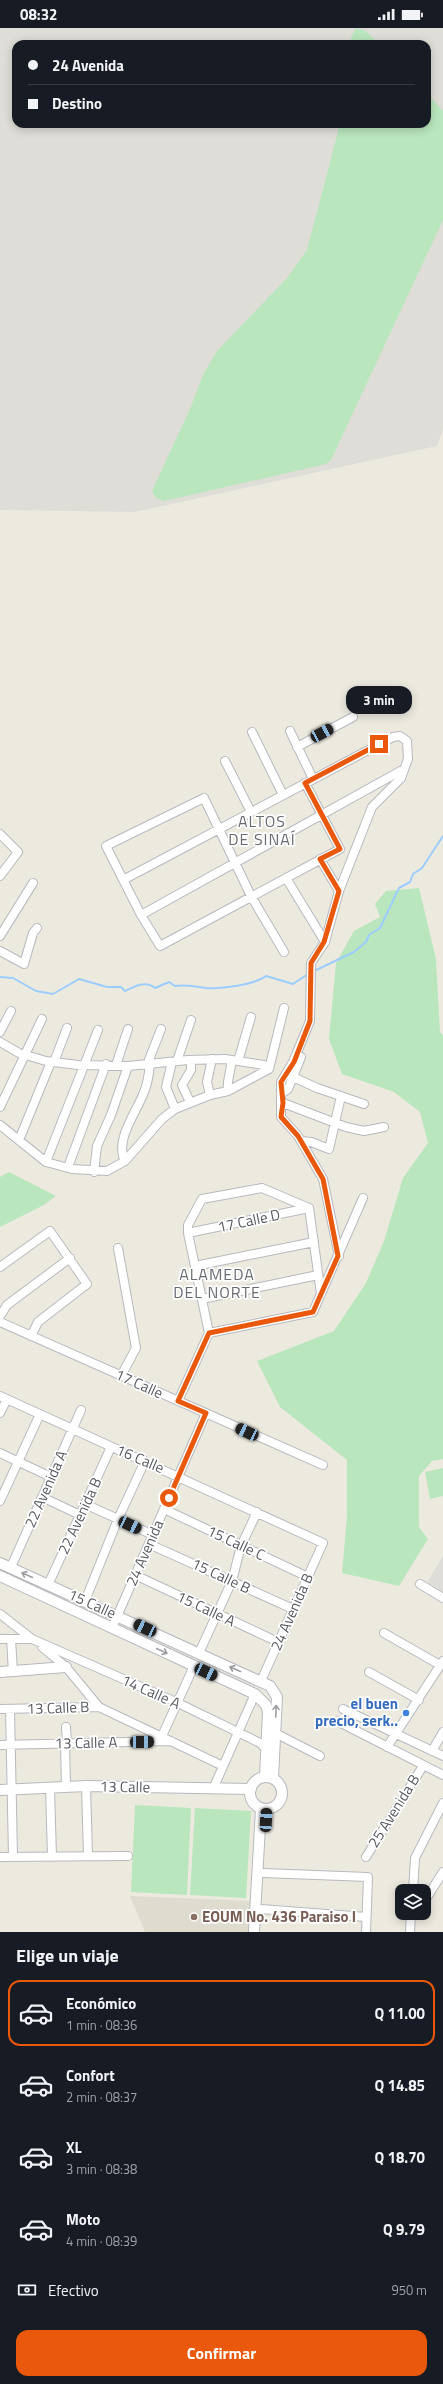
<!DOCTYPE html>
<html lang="es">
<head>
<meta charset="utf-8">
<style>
	body { margin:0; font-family:"Titillium Web",sans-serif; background:#20242c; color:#f1f3f6; height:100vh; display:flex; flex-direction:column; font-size:15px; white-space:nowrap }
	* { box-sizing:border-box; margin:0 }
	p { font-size:13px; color:#9ea1a6 }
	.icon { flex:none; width:22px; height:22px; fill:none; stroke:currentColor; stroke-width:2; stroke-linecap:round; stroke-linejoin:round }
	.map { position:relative; height:1904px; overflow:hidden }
	.details { display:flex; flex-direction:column; background:#171b24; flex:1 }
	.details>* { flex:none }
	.hud { position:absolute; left:12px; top:12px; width:419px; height:88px; border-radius:12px; box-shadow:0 2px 10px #0003; display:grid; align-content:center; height:88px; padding:0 16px; background:#171b24 }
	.controls { position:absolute; left:395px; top:1856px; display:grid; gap:8px }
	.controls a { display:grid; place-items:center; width:36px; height:36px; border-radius:8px; background:#171b24; box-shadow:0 2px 10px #0003; font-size:20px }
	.end { position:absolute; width:18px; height:18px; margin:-9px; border:5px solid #ea580c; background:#fff; box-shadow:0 0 0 2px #fff }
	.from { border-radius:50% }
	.bubble { position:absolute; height:28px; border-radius:12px; background:#171b24; box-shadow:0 2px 10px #0003; font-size:13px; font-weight:700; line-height:28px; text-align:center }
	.car { position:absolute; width:12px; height:24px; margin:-12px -6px; border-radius:5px; box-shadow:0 0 3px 1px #0007; background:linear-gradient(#222 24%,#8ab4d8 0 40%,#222 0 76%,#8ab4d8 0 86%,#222 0) }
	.hud b { display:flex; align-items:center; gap:14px; height:38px; font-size:15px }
	.hud b+b { border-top:1px solid #363941 }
	.hud i { width:10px; height:10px; background:#f1f3f6 }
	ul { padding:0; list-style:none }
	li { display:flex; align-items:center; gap:12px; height:66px; margin:0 8px 6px; padding:0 8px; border:2px solid transparent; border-radius:12px }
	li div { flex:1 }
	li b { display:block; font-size:15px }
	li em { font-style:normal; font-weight:700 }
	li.selected { border-color:#ea580c }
	li>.icon { width:36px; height:36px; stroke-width:1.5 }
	h2 { padding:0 16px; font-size:18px; line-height:48px }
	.pay { display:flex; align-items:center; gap:10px; height:44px; padding:0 16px; font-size:15px }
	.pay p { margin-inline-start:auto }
	.cta { display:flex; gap:8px; margin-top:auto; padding:8px 16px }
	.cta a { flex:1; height:46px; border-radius:12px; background:#ea580c; color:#fff; font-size:16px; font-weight:700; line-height:46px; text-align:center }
	.status { display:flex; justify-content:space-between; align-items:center; height:28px; padding:0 20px; background:#171b24; direction:ltr }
	.status svg { height:11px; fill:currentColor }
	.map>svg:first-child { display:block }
</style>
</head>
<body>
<div class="status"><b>08:32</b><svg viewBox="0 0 49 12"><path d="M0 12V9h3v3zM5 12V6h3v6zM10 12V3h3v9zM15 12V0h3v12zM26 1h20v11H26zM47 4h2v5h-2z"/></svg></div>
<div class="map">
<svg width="443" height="1904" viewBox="0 0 443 1904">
	<rect width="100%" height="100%" fill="#eceadf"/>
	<path fill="#dfddd7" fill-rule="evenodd" d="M0 0H443V401L437 418 135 484 0 482ZM16 16H427V96H16Z
		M443 1528V1564L427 1554Z"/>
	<path fill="#dedccf" d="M130 1868 251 1873 249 1904H145Z"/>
	<path fill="#b9e6bc" d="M355 1 364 2 380 16H352L351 11Z
		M427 65 443 83V192L331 432 326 436 164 473 156 470 152 463 190 381 203 347 217 323 287 250 307 222 340 96H427Z
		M419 860 436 931 440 1004 443 1008V1431L432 1433 419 1448V1499L428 1511 399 1558 342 1545 347 1488V1432L280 1379 257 1333 334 1303 366 1255 384 1213 403 1150 428 1115 420 1084 394 1064 342 1046 329 1011 336 935 354 903 380 889 375 876 386 863Z
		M9 1144 56 1168 44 1177 0 1199V1149Z
		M443 1440V1468L430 1471 425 1444Z
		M135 1777 191 1780 187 1867 131 1864Z
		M195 1780 251 1783 246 1870 190 1867Z"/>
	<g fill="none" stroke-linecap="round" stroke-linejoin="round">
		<path stroke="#9ccdff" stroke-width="2" d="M312 944 354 924 366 914 369 907 380 900 399 860 410 854 413 846 422 840 443 808
			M0 949 13 950 36 963 53 966 79 951 107 959H121L125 963C134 959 145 952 155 960L169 954 175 958C185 956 196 959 206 960 221 961 254 957 266 948L293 956 308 946"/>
		<defs>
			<path id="minor" d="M290 703 313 751
				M252 704 283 767
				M297 719 353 689
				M225 733 251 784
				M0 806 18 824 0 848
				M320 831 339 863
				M286 850 325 914
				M123 852 393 709 400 708 407 713 408 731 401 750 372 779 339 863 325 914 311 935 310 993 293 1034 281 1054V1089L298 1108 323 1151 339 1228
				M141 887 404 741
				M0 908 33 855
				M0 923 24 936 33 905 37 900
				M284 924 251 868 204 770 106 818 141 887 160 918 340 821 305 755
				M0 1004 11 983
				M0 1014 19 1025 46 1033 78 1037 128 1038 188 1032 225 1031 264 1037 269 1041
				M177 1033 191 992
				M238 1033 251 989
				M54 1034 67 1000
				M172 1034 166 1059 175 1081
				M116 1037 128 1001
				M147 1037 161 1001
				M293 1049 317 1060 364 1076
				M228 1063C226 1052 232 1043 231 1032
				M281 1066 288 1061 301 1029
				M210 1067 207 1054 212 1031
				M190 1074 182 1057 191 1042V1032
				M283 1075 346 1099 364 1103 384 1099
				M0 1079 42 991
				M0 1097 46 1134 72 1141 107 1143 125 1133 162 1091 175 1081 210 1067 228 1063 269 1041 284 980
				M19 1112 51 1034
				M301 1113 311 1114 329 1121 341 1068
				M125 1133C114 1112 137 1084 144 1064 148 1055 149 1046 150 1036
				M46 1134 98 1002
				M68 1139 106 1036
				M94 1144 97 1118 111 1087 128 1038
				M309 1180 321 1266
				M188 1205 309 1180
				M118 1220 136 1320 121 1348
				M195 1238 314 1214
				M0 1239 50 1203 87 1256 38 1294 31 1308
				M202 1271 318 1247
				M0 1288 7 1277 70 1230
				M0 1294 323 1437
				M209 1305 313 1284 363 1170
				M0 1368 323 1515 261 1653
				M178 1373 209 1305 188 1205V1197L202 1171 262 1160 309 1180
				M0 1385 7 1371
				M0 1425 51 1449
				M42 1469 80 1487
				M0 1473 40 1386
				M85 1476 153 1507
				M164 1481 308 1549
				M149 1516 293 1581
				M11 1539 81 1382
				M135 1547 278 1614
				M420 1556 443 1570
				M48 1557 111 1419
				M85 1573 118 1491 145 1433
				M0 1586 32 1611 178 1675 260 1715 267 1722
				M112 1600 206 1385
				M384 1605 440 1637
				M0 1611H32
				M11 1611 13 1644
				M42 1619 66 1639 99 1679
				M199 1625 232 1553 241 1518 257 1484
				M369 1644 419 1672
				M0 1681 99 1679 223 1738
				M10 1681 13 1829
				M343 1681 443 1728
				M337 1693 443 1747
				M66 1699 67 1716
				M275 1705 320 1728
				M162 1708 194 1638
				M65 1716 66 1759
				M0 1717 171 1713
				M387 1719 443 1633
				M432 1723 443 1704
				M86 1758 88 1828
				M50 1760 52 1829
				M213 1761 255 1666
				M0 1829 128 1828
				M366 1829 423 1738
				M263 1845 368 1849 366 1904
				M413 1863 415 1830 443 1775
				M424 1874 443 1844
				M261 1881 366 1889
				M410 1904 411 1885"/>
			<path id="tertiary" d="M0 1535 270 1658 277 1669 273 1750
				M0 1548 255 1666 266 1677 268 1684 265 1749
				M0 1644 66 1639
				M250 1765a16 16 0 1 1 32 0a16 16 0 1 1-32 0Z
				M0 1762 86 1758 251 1761
				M254 1904 261 1781"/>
		</defs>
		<use href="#minor" stroke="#b7b9bf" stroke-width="10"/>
		<use href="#tertiary" stroke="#b7b9bf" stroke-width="12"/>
		<use href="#minor" stroke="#fff" stroke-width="8"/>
		<use href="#tertiary" stroke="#fff" stroke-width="10"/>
	</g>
	<defs><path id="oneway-shaft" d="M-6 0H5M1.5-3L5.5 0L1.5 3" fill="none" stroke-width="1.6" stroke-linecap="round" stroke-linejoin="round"/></defs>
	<g stroke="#9b9da0">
		<use href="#oneway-shaft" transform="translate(27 1547) rotate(-155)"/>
		<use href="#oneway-shaft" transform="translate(162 1623) rotate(25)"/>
		<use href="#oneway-shaft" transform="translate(235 1641) rotate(-156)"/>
		<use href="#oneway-shaft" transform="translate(276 1683) rotate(-87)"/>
	</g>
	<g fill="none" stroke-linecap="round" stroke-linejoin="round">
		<path stroke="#ea580c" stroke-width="5" d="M169 1470 206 1385 178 1373 209 1305 313 1284 338 1228 323 1151 298 1108 281 1089 283 1075 281 1054 294 1034 310 993 311 935 324 914 339 863 320 831 340 821 305 755 379 716"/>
	</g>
	<circle fill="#3f7fe0" stroke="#fff" stroke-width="1.5" cx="406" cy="1685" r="4"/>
	<circle fill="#8d6e63" stroke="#fff" stroke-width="1.5" cx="194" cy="1889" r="4"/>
	<g text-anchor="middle" stroke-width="3.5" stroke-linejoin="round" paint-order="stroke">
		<g font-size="15" fill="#585b61" stroke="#fff">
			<text transform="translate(249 1193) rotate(-12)" y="5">17 Calle D</text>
			<text transform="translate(139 1356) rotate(24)" y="5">17 Calle</text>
			<text transform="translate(140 1431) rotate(23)" y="5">16 Calle</text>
			<text transform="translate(46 1461) rotate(-66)" y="5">22 Avenida A</text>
			<text transform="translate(80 1488) rotate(-65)" y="5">22 Avenida B</text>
			<text transform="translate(236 1515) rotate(25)" y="5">15 Calle C</text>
			<text transform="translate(145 1525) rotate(-66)" y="5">24 Avenida</text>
			<text transform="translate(221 1548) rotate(25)" y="5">15 Calle B</text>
			<text transform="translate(92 1576) rotate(24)" y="5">15 Calle</text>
			<text transform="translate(206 1581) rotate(25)" y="5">15 Calle A</text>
			<text transform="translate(292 1584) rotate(-66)" y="5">24 Avenida B</text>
			<text transform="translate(151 1664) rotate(24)" y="5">14 Calle A</text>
			<text transform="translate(58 1680) rotate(-2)" y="5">13 Calle B</text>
			<text transform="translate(86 1715) rotate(-1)" y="5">13 Calle A</text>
			<text transform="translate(125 1759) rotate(1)" y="5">13 Calle</text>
			<text transform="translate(394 1783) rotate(-58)" y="5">25 Avenida B</text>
		</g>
		<g font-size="15" font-weight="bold" fill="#366cbe" stroke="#fff" text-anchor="end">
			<text x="398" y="1681">el buen<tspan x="398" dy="17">precio, serk..</tspan></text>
		</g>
		<g font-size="15" font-weight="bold" fill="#785e54" stroke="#fff" text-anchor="start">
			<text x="202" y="1894">EOUM No. 436 Paraiso I</text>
		</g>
		<g font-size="16" letter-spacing="1" fill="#696d73" stroke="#fff">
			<text x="262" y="799">ALTOS<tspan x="262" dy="18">DE SINAÍ</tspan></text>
			<text x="217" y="1252">ALAMEDA<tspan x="217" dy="18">DEL NORTE</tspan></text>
		</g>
	</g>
</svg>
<div class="controls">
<a><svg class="icon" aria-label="layers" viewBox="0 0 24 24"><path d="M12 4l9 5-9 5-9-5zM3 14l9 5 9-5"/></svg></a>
</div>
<i class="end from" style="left:169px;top:1470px"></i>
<i class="end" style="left:379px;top:716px"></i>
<div class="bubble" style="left:346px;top:658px;width:66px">3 min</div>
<i class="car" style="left:322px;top:705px;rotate:62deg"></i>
<i class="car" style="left:247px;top:1404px;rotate:295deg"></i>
<i class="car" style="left:130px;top:1497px;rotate:115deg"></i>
<i class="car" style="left:145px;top:1600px;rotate:295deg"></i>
<i class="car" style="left:206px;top:1644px;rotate:115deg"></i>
<i class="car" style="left:142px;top:1714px;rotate:89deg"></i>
<i class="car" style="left:266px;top:1792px;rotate:3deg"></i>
<div class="hud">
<b><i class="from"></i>24 Avenida</b>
<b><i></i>Destino</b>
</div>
</div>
<section class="details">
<h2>Elige un viaje</h2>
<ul>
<li class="selected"><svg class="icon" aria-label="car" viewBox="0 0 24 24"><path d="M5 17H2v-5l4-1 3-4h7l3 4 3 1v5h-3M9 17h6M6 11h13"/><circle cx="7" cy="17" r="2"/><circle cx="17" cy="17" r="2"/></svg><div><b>Económico</b><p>1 min · 08:36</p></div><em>Q 11.00</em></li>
<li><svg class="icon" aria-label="car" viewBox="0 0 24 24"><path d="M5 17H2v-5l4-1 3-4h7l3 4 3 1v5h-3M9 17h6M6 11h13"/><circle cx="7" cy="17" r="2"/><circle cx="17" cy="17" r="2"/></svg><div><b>Confort</b><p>2 min · 08:37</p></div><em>Q 14.85</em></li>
<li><svg class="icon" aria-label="car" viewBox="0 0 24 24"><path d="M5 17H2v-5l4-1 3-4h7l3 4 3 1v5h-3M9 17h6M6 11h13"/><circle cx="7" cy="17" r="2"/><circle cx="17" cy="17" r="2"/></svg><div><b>XL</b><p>3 min · 08:38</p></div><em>Q 18.70</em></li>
<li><svg class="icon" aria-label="car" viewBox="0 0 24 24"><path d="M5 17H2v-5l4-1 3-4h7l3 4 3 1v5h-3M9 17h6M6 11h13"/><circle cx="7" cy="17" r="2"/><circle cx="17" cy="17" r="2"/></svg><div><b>Moto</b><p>4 min · 08:39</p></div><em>Q 9.79</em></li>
</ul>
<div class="pay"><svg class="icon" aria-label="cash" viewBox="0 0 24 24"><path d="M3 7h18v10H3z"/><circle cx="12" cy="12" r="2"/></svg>Efectivo<p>950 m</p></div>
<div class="cta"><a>Confirmar</a></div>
</section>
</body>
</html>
